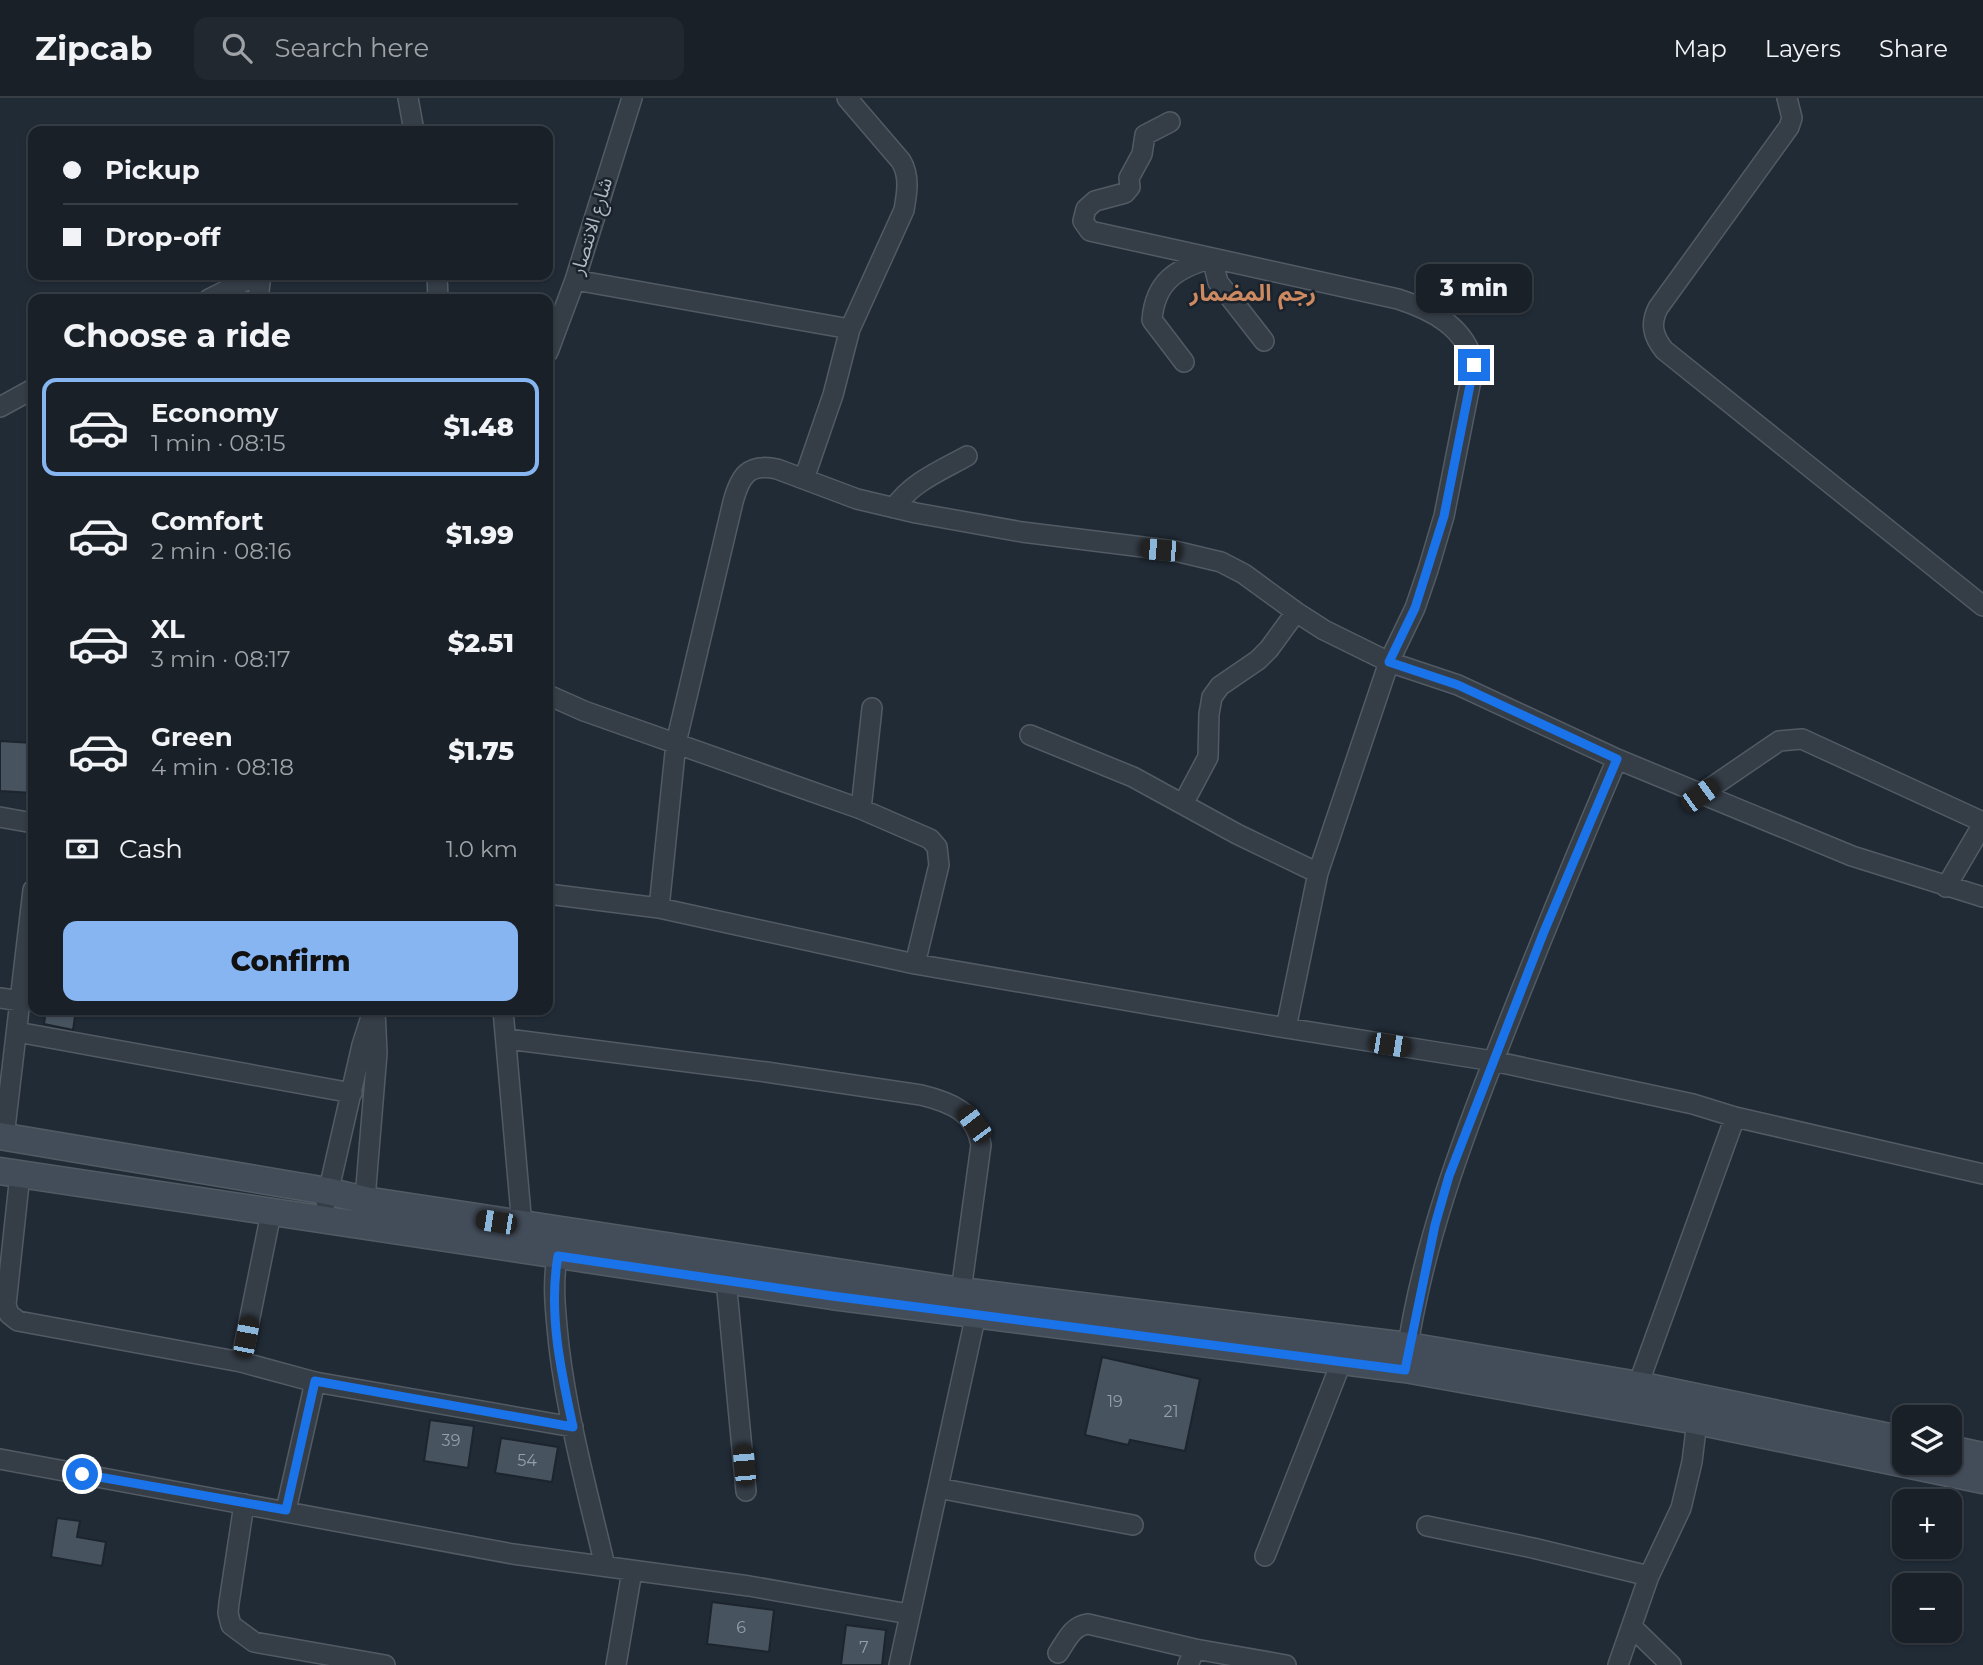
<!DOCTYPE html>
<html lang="en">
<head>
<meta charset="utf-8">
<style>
	body { margin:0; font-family:Montserrat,"Noto Sans Arabic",sans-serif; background:#222830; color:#f1f3f6; height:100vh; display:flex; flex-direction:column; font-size:26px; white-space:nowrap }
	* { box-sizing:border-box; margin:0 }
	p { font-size:23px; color:#9fa3a8 }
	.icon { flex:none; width:38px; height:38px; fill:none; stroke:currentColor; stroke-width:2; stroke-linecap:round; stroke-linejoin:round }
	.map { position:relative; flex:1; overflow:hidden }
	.sheet { position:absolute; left:28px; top:196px; width:525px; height:721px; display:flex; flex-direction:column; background:#192028; border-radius:14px; box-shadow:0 2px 5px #0004,0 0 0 2px #373e45 }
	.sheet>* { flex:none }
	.guide { position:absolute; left:28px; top:28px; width:525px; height:154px; border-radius:14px; box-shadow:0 2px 5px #0004,0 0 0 2px #373e45; display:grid; align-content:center; height:154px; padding:0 35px; background:#192028 }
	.tools { position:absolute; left:1892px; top:1307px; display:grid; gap:14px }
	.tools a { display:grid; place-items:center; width:70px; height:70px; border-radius:14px; background:#192028; box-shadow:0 2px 5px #0004,0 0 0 2px #373e45; font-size:35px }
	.end { position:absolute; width:32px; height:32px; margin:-16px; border:9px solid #1a73e8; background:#fff; box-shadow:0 0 0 4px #fff }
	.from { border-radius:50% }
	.bubble { position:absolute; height:49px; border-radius:14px; background:#192028; box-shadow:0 2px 5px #0004,0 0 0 2px #373e45; font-size:23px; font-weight:800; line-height:49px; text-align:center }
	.car { position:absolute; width:21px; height:42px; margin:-21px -10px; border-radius:9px; box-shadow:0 0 5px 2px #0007; background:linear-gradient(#222 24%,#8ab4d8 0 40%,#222 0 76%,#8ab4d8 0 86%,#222 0) }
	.guide b { display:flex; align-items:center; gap:24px; height:66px; font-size:26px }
	.guide b+b { border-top:2px solid #373e45 }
	.guide i { width:18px; height:18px; background:#f1f3f6 }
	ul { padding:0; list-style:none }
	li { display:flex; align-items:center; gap:21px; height:98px; margin:0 14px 10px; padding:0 21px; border:4px solid transparent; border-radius:14px }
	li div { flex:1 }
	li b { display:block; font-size:26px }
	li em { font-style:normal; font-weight:800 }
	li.active { border-color:#86b5f1 }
	li>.icon { width:63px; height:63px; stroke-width:1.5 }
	h2 { padding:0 35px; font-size:32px; line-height:84px }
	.pay { display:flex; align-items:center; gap:18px; height:77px; padding:0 35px; font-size:26px }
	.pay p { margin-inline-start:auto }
	.action { display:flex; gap:14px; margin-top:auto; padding:14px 35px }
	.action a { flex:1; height:80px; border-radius:14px; background:#86b5f1; color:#111; font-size:28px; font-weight:800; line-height:80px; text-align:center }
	header { display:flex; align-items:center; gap:42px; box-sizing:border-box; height:98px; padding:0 35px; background:#192028; border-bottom:2px solid #373e45 }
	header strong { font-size:33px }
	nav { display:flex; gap:38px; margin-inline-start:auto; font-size:24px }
	.search { width:490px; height:63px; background:#222830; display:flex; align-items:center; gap:18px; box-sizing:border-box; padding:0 24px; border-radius:14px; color:#9fa3a8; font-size:26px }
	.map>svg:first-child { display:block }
</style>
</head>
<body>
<header>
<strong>Zipcab</strong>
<div class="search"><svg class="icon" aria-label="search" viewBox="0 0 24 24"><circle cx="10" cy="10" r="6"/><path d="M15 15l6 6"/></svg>Search here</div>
<nav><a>Map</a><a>Layers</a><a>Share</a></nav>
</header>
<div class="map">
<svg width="1983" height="1567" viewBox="0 0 1983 1567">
	<rect width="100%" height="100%" fill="#212b36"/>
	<path fill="#485360" stroke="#1c242d" stroke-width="2" d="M0 643 33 645V695L0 693Z
		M46 912H76L73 932 44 926Z
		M1102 1259 1200 1281 1185 1353 1130 1342 1128 1347 1085 1337Z
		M430 1322 474 1328 468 1370 424 1363Z
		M501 1340 558 1349 552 1384 495 1375Z
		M57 1420 80 1423 77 1439 106 1444 102 1468 51 1459Z
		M712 1504 774 1512 769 1554 707 1546Z
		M846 1527 886 1532 882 1567H841Z"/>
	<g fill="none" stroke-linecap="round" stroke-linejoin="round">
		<defs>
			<path id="street" d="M408 0 414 33
				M1787 0 1792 20 1789 29 1658 210C1650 226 1653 238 1664 252L1983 508
				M1170 24 1145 37 1142 56 1129 80 1130 89 1125 95 1095 103 1086 111 1083 123 1090 133 1398 201C1432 212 1466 229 1474 267L1444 418 1428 472 1415 510 1389 564 1318 775 1286 930
				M437 177 438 201
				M575 182 850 231
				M209 201 257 177
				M258 201 261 177
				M548 254 575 182 632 0
				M1184 264 1152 222C1155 183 1177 170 1212 160L1218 184 1264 243
				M0 309 33 291
				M804 381 833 297 850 231 904 112C907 95 910 78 901 63L847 0
				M894 410C912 384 940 373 967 358
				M548 597 584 613 861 711 930 741 937 749 939 767 915 866
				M1030 637 1133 679 1237 736 1318 775
				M1700 697 1779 643 1802 641 1983 724
				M1183 706 1208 659 1209 616 1212 599 1220 588 1258 562 1269 551 1296 514
				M861 711 872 610
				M0 719 33 725
				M1946 789 1983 726
				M548 796 659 810 915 866 1286 930 1493 963 1693 1006 1735 1019 1983 1076
				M659 810 676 645 733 404C740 378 748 365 777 371L857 401 916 415 1022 434 1175 453 1221 464 1244 476 1296 514 1324 532 1389 564 1458 587 1617 661 1852 758 1983 799
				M0 900 20 903
				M503 912 522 1128
				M17 934 352 995
				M507 941 766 974 921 997C950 1004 976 1014 981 1047L961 1193
				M4 1039 33 792
				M20 1076 6 1207 9 1216 18 1223 241 1264 315 1284 573 1329
				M326 1104 362 947 371 919
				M364 1113 377 955 375 912
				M557 1159C552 1189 556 1218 559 1249 568 1323 588 1396 605 1468
				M726 1182 746 1393
				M1406 1260C1422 1149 1461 1044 1502 941 1539 847 1577 754 1617 661
				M241 1264 271 1115
				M1638 1287 1735 1019
				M0 1361 513 1456 749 1488 909 1516
				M938 1390 1133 1427
				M244 1406 229 1505 228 1515 231 1527 254 1544 385 1567
				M286 1412 315 1284
				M1427 1428 1533 1450 1649 1478
				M1265 1458 1341 1265
				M1632 1529 1671 1567
				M1058 1555C1067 1542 1072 1528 1088 1526L1195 1551 1286 1567
				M616 1567 632 1473
				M899 1567 976 1216
				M1188 1567 1195 1551
				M1618 1567 1649 1478 1681 1410 1692 1364 1697 1323"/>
			<path id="secondary" d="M0 1038 327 1093 365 1102 961 1193 1408 1248 1638 1287 1904 1342
				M0 1073 832 1198 1405 1271 1697 1323 1983 1382
				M1950 1351 1983 1358"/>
		</defs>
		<use href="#street" stroke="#525b64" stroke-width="22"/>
		<use href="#secondary" stroke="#525b64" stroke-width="29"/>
		<use href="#street" stroke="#353d47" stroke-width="19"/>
		<use href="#secondary" stroke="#434d5a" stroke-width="26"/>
	</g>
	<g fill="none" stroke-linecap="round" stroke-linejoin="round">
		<path stroke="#1a73e8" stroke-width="9" d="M82 1376 286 1412 315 1283 573 1329C561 1274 548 1214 558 1158L832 1198 1405 1272 1435 1127 1449 1078 1543 836 1617 661 1458 587 1389 564 1415 510 1444 418 1474 267"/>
	</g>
	<g text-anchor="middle" stroke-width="5" stroke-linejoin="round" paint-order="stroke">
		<g font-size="16" fill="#959faa">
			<text x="1115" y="1309">19</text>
			<text x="1171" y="1319">21</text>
			<text x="451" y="1348">39</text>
			<text x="527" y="1368">54</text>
			<text x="741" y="1535">6</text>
			<text x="864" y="1555">7</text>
		</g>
		<g font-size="19" fill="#afb8c3" stroke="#1a222b">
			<text transform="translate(591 128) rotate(-73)" y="7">شارع الانتصار</text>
		</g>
		<g font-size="23" font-weight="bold" fill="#cd8a61" stroke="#1a222b">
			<text x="1253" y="203">رجم المضمار</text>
		</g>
	</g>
</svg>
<div class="tools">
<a><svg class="icon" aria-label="layers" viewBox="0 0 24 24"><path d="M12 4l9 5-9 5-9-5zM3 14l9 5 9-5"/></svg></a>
<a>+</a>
<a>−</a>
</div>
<i class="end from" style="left:82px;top:1376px"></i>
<i class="end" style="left:1474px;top:267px"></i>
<div class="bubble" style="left:1416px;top:166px;width:116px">3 min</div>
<i class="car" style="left:1160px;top:452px;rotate:275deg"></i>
<i class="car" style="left:1700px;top:697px;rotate:54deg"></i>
<i class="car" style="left:1390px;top:947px;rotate:99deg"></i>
<i class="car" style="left:974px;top:1026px;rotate:323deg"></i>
<i class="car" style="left:496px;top:1124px;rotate:279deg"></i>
<i class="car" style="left:246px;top:1239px;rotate:11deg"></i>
<i class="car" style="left:744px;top:1367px;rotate:355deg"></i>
<div class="guide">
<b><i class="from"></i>Pickup</b>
<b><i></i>Drop-off</b>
</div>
<section class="sheet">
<h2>Choose a ride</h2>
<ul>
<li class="active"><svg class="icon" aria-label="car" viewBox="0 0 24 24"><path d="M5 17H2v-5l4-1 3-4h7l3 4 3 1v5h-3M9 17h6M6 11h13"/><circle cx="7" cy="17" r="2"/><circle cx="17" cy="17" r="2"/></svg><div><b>Economy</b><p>1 min · 08:15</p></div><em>$1.48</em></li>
<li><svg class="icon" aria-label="car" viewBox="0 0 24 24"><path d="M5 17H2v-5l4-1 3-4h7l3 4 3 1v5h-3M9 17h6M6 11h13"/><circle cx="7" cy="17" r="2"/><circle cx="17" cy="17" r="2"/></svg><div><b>Comfort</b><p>2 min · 08:16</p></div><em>$1.99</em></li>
<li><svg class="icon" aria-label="car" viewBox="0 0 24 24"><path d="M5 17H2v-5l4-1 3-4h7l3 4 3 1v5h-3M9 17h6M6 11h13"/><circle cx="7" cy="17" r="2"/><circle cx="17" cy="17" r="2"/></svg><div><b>XL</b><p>3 min · 08:17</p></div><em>$2.51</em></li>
<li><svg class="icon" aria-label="car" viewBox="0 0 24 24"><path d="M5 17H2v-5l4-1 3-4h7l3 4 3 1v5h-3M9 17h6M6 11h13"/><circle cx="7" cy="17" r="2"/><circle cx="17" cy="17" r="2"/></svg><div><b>Green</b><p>4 min · 08:18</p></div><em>$1.75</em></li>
</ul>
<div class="pay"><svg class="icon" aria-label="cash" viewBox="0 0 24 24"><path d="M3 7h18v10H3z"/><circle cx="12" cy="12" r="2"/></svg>Cash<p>1.0 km</p></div>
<div class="action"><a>Confirm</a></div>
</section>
</div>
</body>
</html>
